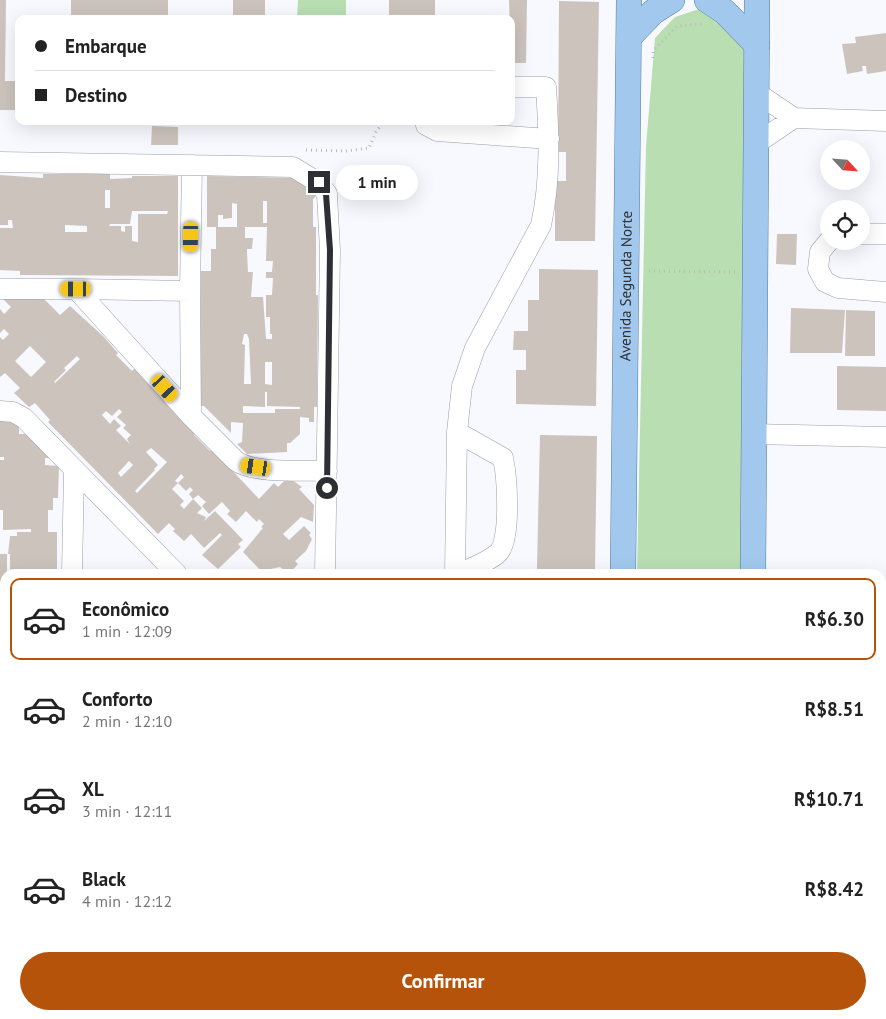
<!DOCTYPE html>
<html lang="pt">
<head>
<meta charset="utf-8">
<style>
	body { margin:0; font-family:"PT Sans",sans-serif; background:#f2f2f2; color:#222; height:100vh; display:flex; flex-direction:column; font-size:19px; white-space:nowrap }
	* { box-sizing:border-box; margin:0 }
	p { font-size:16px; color:#767676 }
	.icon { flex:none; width:28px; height:28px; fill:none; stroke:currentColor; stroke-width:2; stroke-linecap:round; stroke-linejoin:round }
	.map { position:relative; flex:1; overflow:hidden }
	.drawer { position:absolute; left:0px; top:569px; width:886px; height:451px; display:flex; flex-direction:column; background:#fff; border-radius:15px 15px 0 0; box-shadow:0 5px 20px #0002 }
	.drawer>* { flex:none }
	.hud { position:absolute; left:15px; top:15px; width:500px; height:110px; border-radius:10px; box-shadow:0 5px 20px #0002; display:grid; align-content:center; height:110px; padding:0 20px; background:#fff }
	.needle { width:32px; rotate:116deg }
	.fabs { position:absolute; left:820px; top:140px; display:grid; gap:10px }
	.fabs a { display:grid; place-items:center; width:50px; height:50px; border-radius:50%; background:#fff; box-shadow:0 5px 20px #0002; font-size:25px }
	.end { position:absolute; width:22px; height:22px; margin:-11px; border:6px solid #2e2f33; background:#fff; box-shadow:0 0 0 2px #fff }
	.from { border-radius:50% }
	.bubble { position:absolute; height:35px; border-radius:18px; background:#fff; box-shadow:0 5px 20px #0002; font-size:16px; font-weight:700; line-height:35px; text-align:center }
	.car { position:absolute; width:15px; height:30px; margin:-15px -8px; border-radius:6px; box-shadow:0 0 4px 1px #0007; background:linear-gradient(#f5c518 24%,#345 0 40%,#f5c518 0 76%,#345 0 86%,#f5c518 0) }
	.hud b { display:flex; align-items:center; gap:18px; height:48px; font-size:19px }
	.hud b+b { border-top:1px solid #e0e0e0 }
	.hud i { width:12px; height:12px; background:#222 }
	ul { padding:9px 0 0; list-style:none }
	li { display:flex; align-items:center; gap:15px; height:82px; margin:0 10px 8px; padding:0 10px; border:2px solid transparent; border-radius:10px }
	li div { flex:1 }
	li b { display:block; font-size:19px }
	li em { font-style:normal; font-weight:700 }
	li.on { border-color:#b45309 }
	li>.icon { width:45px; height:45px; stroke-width:1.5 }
	.action { display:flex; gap:10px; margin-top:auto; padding:10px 20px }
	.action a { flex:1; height:58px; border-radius:30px; background:#b45309; color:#fff; font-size:20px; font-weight:700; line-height:58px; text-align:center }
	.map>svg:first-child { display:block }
</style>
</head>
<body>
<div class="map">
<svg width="886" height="1019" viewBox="0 0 886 1019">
	<rect width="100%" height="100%" fill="#f7f9ff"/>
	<path fill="#b8deb2" d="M298 0H346V19H297Z
		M702 8 750 47 746 574H637L646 146 655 38 675 17Z"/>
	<path fill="#ccc4bc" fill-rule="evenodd" d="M0 0H6L5 81H19V110H0Z
		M71 0H168V19H71Z
		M233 0H265V19H233Z
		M389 0H435V19H389Z
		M509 0H527L526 63H511Z
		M559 1 599 2 595 241H555V181H566V152H558Z
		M886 33V71L867 74 866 66H862L863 71 847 74 842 44 856 43 855 37Z
		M152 126 178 127V145H151Z
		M43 174H110V179L132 178V176H178V276L20 275V271L0 270V228H13L12 220H8V225H0V175L43 178ZM105 190H110V208H105ZM132 211H168L167 214H138V242L132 241V226H125V232L121 231V226H109L110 224H130ZM65 225 87 226V232H65Z
		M207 176 298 178 316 196 313 199V227H316V295H318L317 407H314V422H309V418L300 417V434L290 443H287V452L247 454 237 444 242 442 243 423 231 422V433L204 406H199L201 271H211V249H216V227H207ZM263 201H267V223H263ZM232 203 237 204V227H218V215H223V219L232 218ZM245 227H267L266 261H273L272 272H266V278H273L272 295H266V317H270V334H272V339H266L263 297H251L253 272H248L247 252V249H252L253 238H245ZM244 334H247L249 339 251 384H244L245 345 242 344ZM265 362H272V385L265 384ZM265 392H267V406L300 407V409H275V413H243V406L265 407Z
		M777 234H797L796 265 776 264Z
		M539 269 598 270 596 406 516 404V370H526V350H513L514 331H528V300H539Z
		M2 298 44 299 60 315 70 306 103 336 118 353 116 355 132 371 135 368 196 433 194 435 210 451 212 449 259 499 274 483 278 487 288 477 302 487 299 489 314 505 313 522 301 517 283 534 289 540 304 526 311 533 309 535 312 539 306 551 295 561 298 564 289 574 280 567 261 571 243 552 263 528 261 527 264 524 259 519 257 522 246 511 236 522 227 514 230 511 222 502 209 514 202 506 206 502 198 495 193 499 189 494 193 490 190 487 186 491 178 483 184 477 181 474 175 481 178 483 172 489 184 501 180 505 184 509 193 499 202 508 197 513 206 517 204 521 215 511 243 540 238 544 241 547 218 569 202 555 222 535 220 533 204 548 191 534 184 541 173 531 175 529 169 523 158 534 48 422 50 420 35 403 29 407 14 393 20 388 5 373 0 377V337L3 340 9 334 4 329 0 333V309L4 314 11 307ZM30 346 46 362 31 377 15 361ZM77 356 80 359 55 383 54 382 66 370 64 368ZM119 409 122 412 117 417 126 425 123 428 131 435 127 439 130 444 116 430 121 426 114 419 110 424 102 415 106 411 112 416ZM151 448 167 462 137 493 135 491 155 470 154 469 158 465 146 452ZM129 461 133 465 121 477 118 473Z
		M791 308 845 310 842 353H790Z
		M846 310 875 311V356H845Z
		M837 366 886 367V411L837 410Z
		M0 416 12 419 19 427V434H28L51 458H45V465L59 466 58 498H53V510H48V532H57V574H10V554H8L10 536H17V532H31V529L3 530V510H0V460H4V457H0Z
		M540 435 597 436 595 570 537 569Z
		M0 554H7V574L2 577V599H0Z
		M0 601H5V620L0 618Z
		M0 621H5V722H0Z
		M0 744H5V838H0Z
		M0 842 5 843V861H0Z
		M0 867H5V907H0Z
		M0 925H5V1015H100V1019H0Z
		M103 1015H216V1019H103Z
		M646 1015H708V1019H646Z"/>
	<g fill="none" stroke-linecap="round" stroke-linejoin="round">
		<defs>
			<path id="minor" d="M757 93 794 118 886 121
				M425 121 426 125 437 131 549 139
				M757 143 794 118
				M0 162 293 167 319 183 327 194 330 250 325 574
				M861 234H886
				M829 241 820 252 818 269 825 282 838 288 886 292
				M0 289H76L191 416 236 461C255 474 304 470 327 471
				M76 289 190 291
				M0 411 13 412 24 418 177 574
				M191 416 190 291 192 165
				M457 432 503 458C507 476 512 543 497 554 486 563 471 568 459 574
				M754 434 886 437
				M72 574 74 471
				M455 574 457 432 462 386 475 348 541 225C551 180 549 133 546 87H511
				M881 635 886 598
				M0 736H5
				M0 915 5 916
				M881 927 886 926
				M324 1015V1019
				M827 1015 878 1017
				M438 1019 497 1017 621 1019
				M641 1019V1015
				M710 1019V1015"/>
			<g id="major">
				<path d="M707 0 725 12 757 45"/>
				<path d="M629 37 653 12 672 0"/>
				<path id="s1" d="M623 574 629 0"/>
				<path d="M753 574 757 0"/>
				<path d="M621 1015V1019"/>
				<path d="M748 1019V1015"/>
			</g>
		</defs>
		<use href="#minor" stroke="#9c9ea7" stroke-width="21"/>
		<use href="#major" stroke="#517ca4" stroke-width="26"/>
		<path stroke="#babbc1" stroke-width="3" stroke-dasharray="1 4" stroke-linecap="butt" d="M653 58V51L677 26 702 24
			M306 150 347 151 369 148 376 132 384 121
			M649 271 735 272"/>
		<use href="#minor" stroke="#fff" stroke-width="20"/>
		<use href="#major" stroke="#a2c9ed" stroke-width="25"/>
	</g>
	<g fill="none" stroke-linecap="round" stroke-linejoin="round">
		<path stroke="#2e2f33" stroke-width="6" d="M319 182 326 194 330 250 327 488"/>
	</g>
	<g text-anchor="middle" stroke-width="4" stroke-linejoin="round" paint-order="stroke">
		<g font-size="15" fill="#2e2f33" stroke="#fff">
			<text dy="5" stroke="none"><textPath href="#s1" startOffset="288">Avenida Segunda Norte</textPath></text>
		</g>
	</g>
</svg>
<div class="fabs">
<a><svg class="needle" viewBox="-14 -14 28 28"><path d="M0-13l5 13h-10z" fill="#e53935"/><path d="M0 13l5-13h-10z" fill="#767676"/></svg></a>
<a><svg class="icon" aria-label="locate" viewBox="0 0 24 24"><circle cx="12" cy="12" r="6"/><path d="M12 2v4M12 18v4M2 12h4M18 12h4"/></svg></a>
</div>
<i class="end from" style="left:327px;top:488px"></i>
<i class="end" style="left:319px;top:182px"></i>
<div class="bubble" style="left:336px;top:165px;width:82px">1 min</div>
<i class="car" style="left:191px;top:237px;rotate:181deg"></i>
<i class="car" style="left:76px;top:289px;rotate:270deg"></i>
<i class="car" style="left:165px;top:388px;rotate:138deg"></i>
<i class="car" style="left:256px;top:467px;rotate:279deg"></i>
<div class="hud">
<b><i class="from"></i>Embarque</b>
<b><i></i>Destino</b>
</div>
<section class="drawer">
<ul>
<li class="on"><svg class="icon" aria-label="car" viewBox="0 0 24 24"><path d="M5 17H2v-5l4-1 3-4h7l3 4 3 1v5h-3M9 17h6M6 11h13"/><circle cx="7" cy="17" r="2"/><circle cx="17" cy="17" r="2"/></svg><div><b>Econômico</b><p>1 min · 12:09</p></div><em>R$6.30</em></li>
<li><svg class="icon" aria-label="car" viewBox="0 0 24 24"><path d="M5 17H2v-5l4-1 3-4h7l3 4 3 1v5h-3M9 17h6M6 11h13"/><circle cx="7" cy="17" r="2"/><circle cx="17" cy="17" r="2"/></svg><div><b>Conforto</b><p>2 min · 12:10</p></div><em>R$8.51</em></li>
<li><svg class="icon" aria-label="car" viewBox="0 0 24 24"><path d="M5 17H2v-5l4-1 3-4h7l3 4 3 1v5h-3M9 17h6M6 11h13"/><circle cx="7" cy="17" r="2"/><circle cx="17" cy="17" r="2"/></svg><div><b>XL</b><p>3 min · 12:11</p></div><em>R$10.71</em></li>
<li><svg class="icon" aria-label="car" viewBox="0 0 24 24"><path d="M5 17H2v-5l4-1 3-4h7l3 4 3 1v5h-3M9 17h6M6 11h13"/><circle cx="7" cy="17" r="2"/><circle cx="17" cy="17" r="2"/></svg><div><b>Black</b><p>4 min · 12:12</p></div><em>R$8.42</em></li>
</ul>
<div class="action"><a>Confirmar</a></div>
</section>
</div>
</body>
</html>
